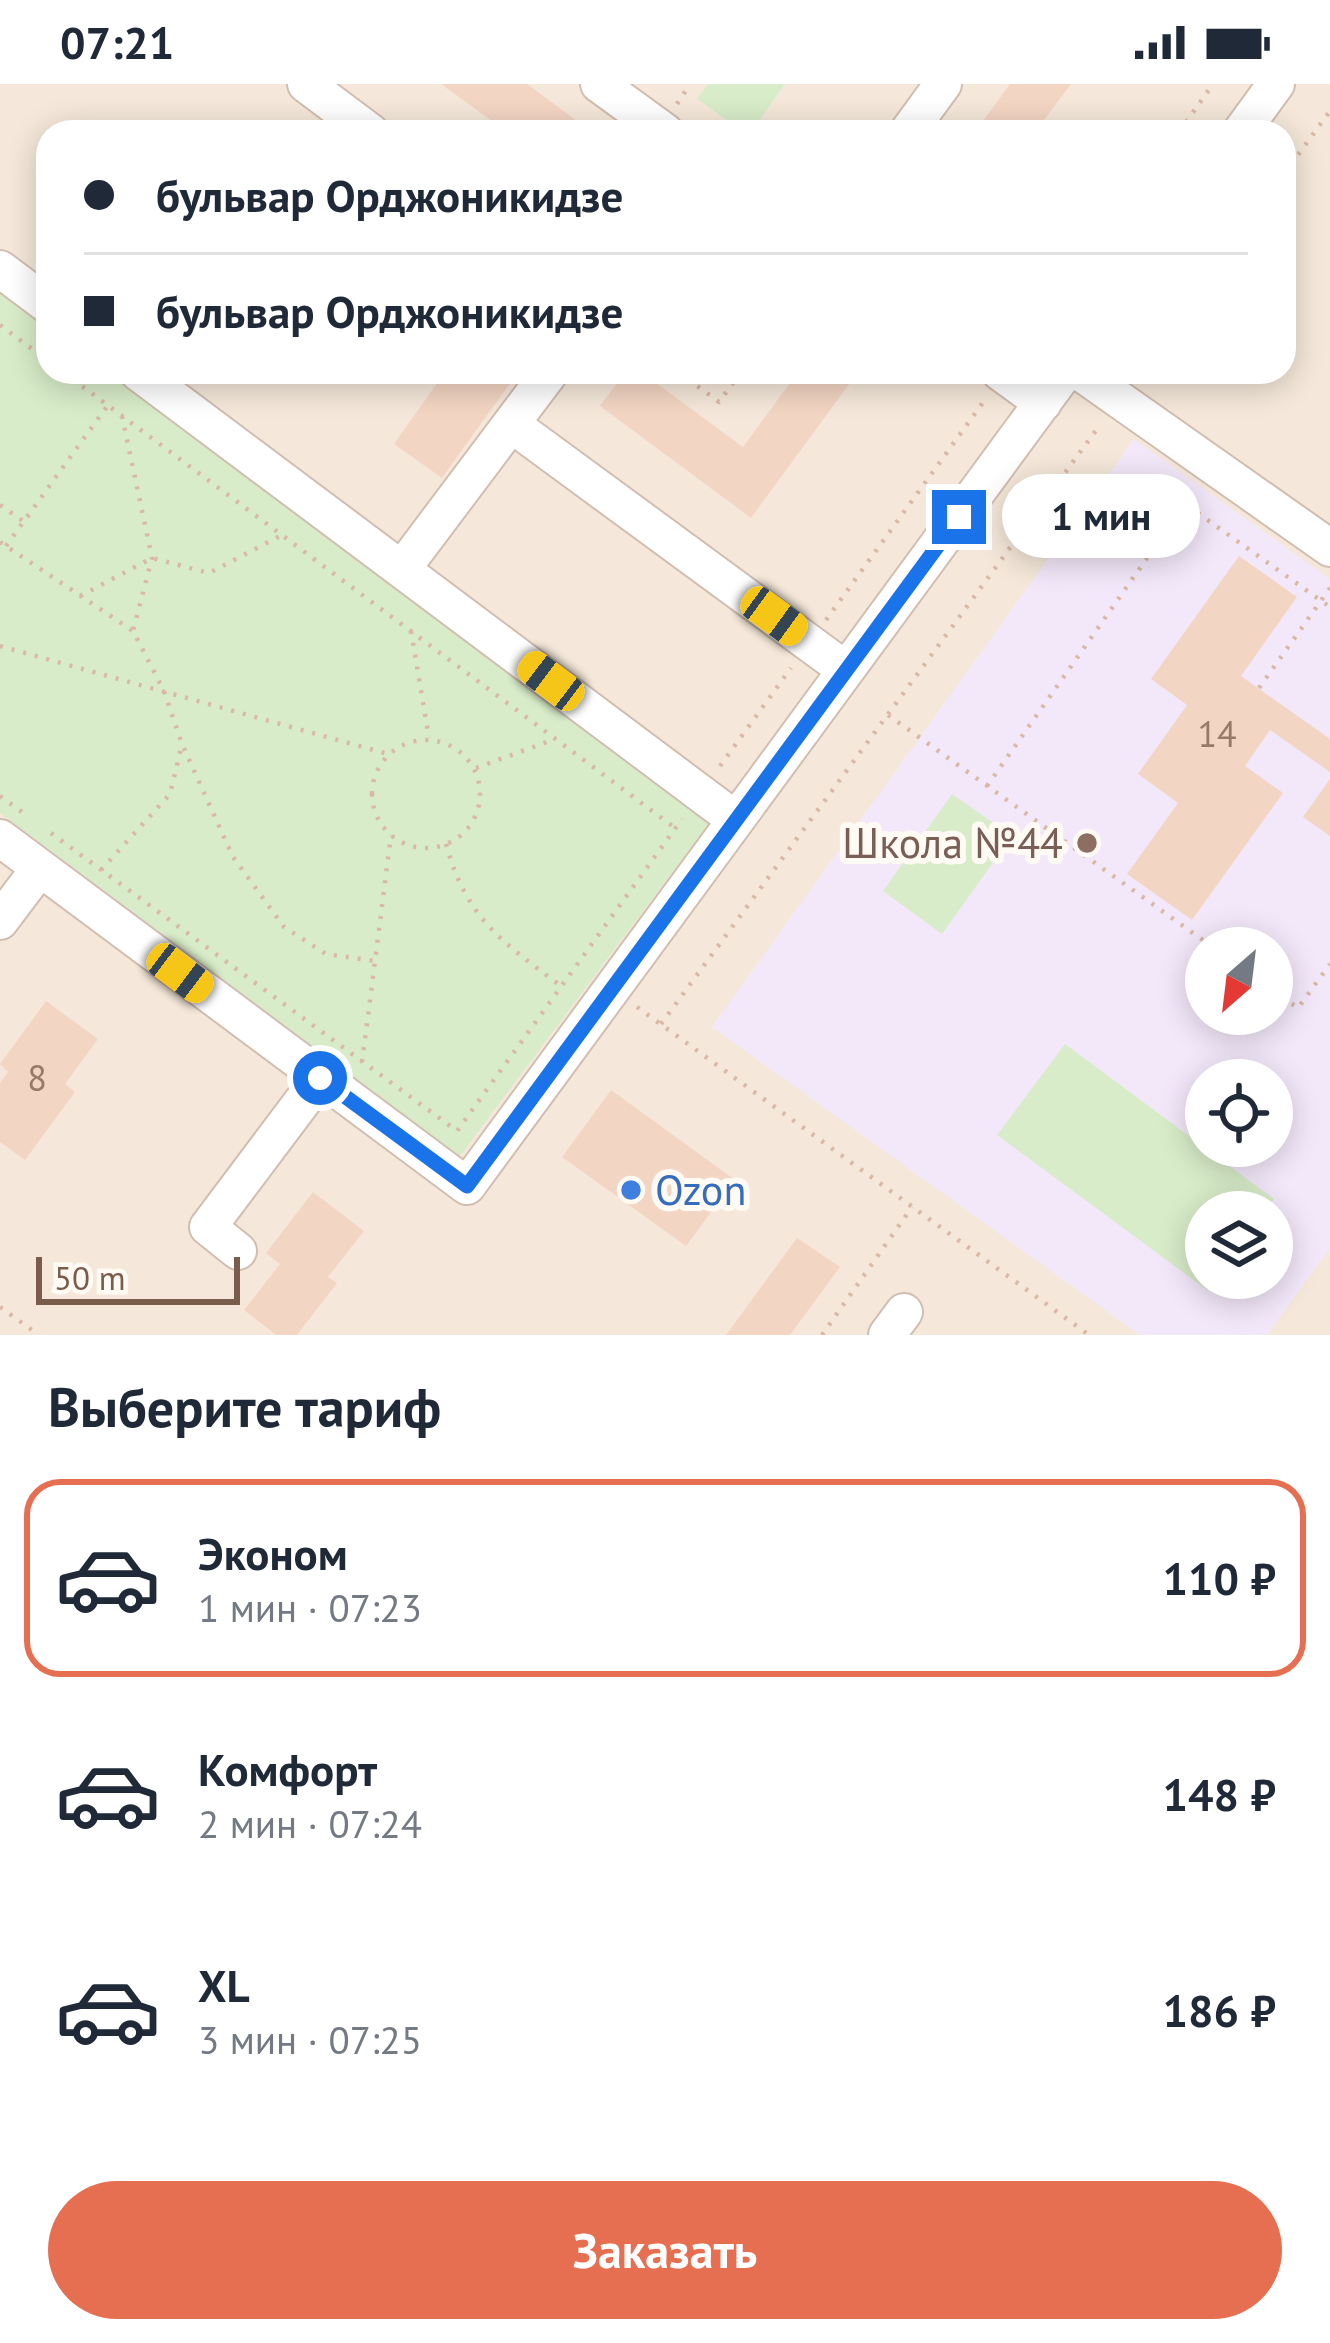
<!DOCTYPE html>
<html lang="ru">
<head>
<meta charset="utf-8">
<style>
	body { margin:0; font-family:"PT Sans",sans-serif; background:#f6f6f7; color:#1f2937; height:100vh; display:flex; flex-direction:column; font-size:45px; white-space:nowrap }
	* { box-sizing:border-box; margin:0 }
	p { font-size:39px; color:#747a83 }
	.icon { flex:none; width:66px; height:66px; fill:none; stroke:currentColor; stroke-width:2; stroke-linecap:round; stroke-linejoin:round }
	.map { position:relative; height:1251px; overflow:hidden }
	.panel { display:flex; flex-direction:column; background:#fff; flex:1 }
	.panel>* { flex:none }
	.banner { position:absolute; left:36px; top:36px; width:1260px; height:264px; border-radius:36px; box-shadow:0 6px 30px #0003; display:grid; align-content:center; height:264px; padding:0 48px; background:#fff }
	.needle { width:78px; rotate:208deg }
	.buttons { position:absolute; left:1185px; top:843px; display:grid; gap:24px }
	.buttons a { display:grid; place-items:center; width:108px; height:108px; border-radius:50%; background:#fff; box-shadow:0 6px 30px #0003; font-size:60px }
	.scale { position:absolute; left:36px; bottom:30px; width:204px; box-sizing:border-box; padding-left:12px; border:6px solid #7a5c4d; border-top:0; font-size:33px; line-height:42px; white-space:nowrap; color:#7a5c4d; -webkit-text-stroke:9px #fffaf3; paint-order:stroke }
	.end { position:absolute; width:54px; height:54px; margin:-27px; border:15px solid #1a73e8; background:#fff; box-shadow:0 0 0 6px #fff }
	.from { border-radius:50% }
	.bubble { position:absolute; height:84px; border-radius:42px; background:#fff; box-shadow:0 6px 30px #0003; font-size:39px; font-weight:600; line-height:84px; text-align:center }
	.car { position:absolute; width:36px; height:72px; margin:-36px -18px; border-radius:15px; box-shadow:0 0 9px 3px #0007; background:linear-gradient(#f5c518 24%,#345 0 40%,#f5c518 0 76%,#345 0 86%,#f5c518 0) }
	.banner b { display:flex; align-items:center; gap:42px; height:114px; font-size:45px }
	.banner b+b { border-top:3px solid #e0e1e3 }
	.banner i { width:30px; height:30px; background:#1f2937 }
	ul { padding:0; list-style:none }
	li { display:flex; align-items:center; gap:36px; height:198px; margin:0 24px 18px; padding:0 24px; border:6px solid transparent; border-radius:36px }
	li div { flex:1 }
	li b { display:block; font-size:45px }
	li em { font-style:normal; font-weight:600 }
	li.current { border-color:#e76f51 }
	li>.icon { width:108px; height:108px; stroke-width:1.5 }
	h2 { padding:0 48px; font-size:54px; line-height:144px }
	.action { display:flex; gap:24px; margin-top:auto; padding:24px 48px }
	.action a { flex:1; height:138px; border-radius:72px; background:#e76f51; color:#fff; font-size:48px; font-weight:600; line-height:138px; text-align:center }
	.status { display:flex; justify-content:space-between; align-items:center; height:84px; padding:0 60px; background:#fff; direction:ltr }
	.status svg { height:33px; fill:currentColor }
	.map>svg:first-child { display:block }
</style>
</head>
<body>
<div class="status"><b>07:21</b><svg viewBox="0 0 49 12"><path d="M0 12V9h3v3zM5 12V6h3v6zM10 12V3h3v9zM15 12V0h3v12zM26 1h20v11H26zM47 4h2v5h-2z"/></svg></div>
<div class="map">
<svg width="1330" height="1251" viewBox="0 0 1330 1251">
	<rect width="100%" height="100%" fill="#fdf6ec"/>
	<path fill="#f5e8da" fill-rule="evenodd" d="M0 0H1330V1251H0ZM48 48H1284V288H48ZM1206 864H1272V930H1206ZM1206 996H1272V1062H1206ZM1206 1128H1272V1194H1206Z"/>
	<path fill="#f3e8fa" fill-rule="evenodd" d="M1134 355 1330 495V1164L1267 1251H1140L712 943ZM1206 864H1272V930H1206ZM1206 996H1272V1062H1206ZM1206 1128H1272V1194H1206Z"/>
	<path fill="#d8ecc9" d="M708 0H785L751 48H744L697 15Z
		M0 207 48 242V288H109L711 736 460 1072 0 729Z
		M952 710 1012 752 942 850 883 807Z
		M1065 960 1274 1115 1264 1128H1206V1194H1215L1207 1206 997 1051Z"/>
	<path fill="#f3d5c3" d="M441 0H527L592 48H507Z
		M1010 0H1071L1035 48H975Z
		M445 288H518L442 394 394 360Z
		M625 288H641L743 363 798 288H858L751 434 600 322Z
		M1239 472 1297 513 1241 592 1330 655V688L1270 646 1245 682 1283 709 1192 836 1127 790 1178 719 1138 690 1187 621 1151 595Z
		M1330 695V752L1303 733Z
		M46 917 98 955 65 1000 75 1008 25 1076 0 1058V999L8 988 0 980Z
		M611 1006 735 1096 686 1162 562 1073Z
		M313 1108 364 1147 328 1193 337 1199 297 1251H276L244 1226 280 1180 266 1169Z
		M797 1154 840 1183 790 1251H726Z"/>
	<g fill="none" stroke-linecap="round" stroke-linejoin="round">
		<defs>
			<path id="minor" d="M306 0 370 48
				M599 0 665 48
				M908 48 943 0
				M1241 48 1276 0
				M0 185 48 221
				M138 288 736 736
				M1000 288 1043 319
				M1080 288 1330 464
				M526 351 846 586
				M402 485 550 288
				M0 754 467 1102 1065 288
				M0 837 40 784
				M238 1167 208 1143 320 994
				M887 1251 904 1228"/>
		</defs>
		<use href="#minor" stroke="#d1beb0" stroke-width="40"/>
		<path stroke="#d9b8a5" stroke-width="4.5" stroke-dasharray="3 9" stroke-linecap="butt" d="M677 20 690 0
			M1179 48 1213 0
			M1284 90 1330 27
			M0 241 48 277
			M63 288 675 744
			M678 288 719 318 741 288
			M122 332 152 474 133 547
			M0 421 23 437
			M0 458 133 547 164 607 182 660 233 773 284 843 326 870 375 877 391 751
			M6 462 108 321
			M80 512 152 474 209 489 282 451
			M826 536 984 317
			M411 547 429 654
			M0 562 388 670
			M1259 604 1330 504
			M888 631 1214 864
			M372 710a54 54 0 1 1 108 0a54 54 0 1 1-108 0Z
			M720 682 791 584
			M476 684 555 655
			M987 702 1185 420 1330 523
			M0 712 22 728
			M51 749 457 1047 682 735
			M446 760C466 834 502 858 561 902
			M101 786 170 710 182 660
			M1272 906 1298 924 1330 880
			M637 923 1089 1251
			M661 940 1100 341
			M362 978 375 877
			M0 1223 39 1251
			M822 1251 912 1123"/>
		<use href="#minor" stroke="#fff" stroke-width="36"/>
	</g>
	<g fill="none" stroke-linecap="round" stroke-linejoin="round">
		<path stroke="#1a73e8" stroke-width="15" d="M320 994 467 1102 959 433"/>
	</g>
	<circle fill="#8d6e63" stroke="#fffaf3" stroke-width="4.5" cx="1087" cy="759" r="12"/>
	<circle fill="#3f7fe0" stroke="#fffaf3" stroke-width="4.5" cx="631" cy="1106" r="12"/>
	<g text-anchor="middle" stroke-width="12" stroke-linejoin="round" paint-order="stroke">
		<g font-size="36" fill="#987a6a">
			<text x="1217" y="663">14</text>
			<text x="37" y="1007">8</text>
		</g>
		<g font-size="42" fill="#785e54" stroke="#fffaf3" text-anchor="end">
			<text x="1063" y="774">Школа №44</text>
		</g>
		<g font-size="42" fill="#366cbe" stroke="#fffaf3" text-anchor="start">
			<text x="655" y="1121">Ozon</text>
		</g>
	</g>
</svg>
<div class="buttons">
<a><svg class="needle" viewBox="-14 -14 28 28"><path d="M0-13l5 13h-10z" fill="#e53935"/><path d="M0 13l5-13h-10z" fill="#747a83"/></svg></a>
<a><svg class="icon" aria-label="locate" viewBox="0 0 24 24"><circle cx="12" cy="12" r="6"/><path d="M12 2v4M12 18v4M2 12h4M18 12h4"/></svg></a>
<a><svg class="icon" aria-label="layers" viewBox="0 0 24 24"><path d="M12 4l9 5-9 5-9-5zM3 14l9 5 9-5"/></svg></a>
</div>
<div class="scale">50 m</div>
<i class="end from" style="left:320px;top:994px"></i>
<i class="end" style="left:959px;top:433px"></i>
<div class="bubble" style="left:1002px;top:390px;width:198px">1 мин</div>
<i class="car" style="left:774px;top:532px;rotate:126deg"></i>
<i class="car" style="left:551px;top:597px;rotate:307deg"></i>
<i class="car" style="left:180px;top:889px;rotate:127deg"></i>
<div class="banner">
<b><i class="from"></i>бульвар Орджоникидзе</b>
<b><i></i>бульвар Орджоникидзе</b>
</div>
</div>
<section class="panel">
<h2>Выберите тариф</h2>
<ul>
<li class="current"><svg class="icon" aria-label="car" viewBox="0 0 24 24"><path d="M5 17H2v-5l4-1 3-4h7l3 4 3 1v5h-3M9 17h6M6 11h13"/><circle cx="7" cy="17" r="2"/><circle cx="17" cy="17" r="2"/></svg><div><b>Эконом</b><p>1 мин · 07:23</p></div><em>110 ₽</em></li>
<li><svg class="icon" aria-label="car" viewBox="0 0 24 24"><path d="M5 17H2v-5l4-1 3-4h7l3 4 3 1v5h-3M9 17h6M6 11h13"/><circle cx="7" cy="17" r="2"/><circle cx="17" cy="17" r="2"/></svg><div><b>Комфорт</b><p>2 мин · 07:24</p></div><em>148 ₽</em></li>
<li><svg class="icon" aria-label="car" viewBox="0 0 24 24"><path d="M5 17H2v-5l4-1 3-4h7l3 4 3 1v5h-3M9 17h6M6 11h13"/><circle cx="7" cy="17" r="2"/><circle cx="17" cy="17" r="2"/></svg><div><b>XL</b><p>3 мин · 07:25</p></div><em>186 ₽</em></li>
</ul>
<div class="action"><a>Заказать</a></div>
</section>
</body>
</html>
